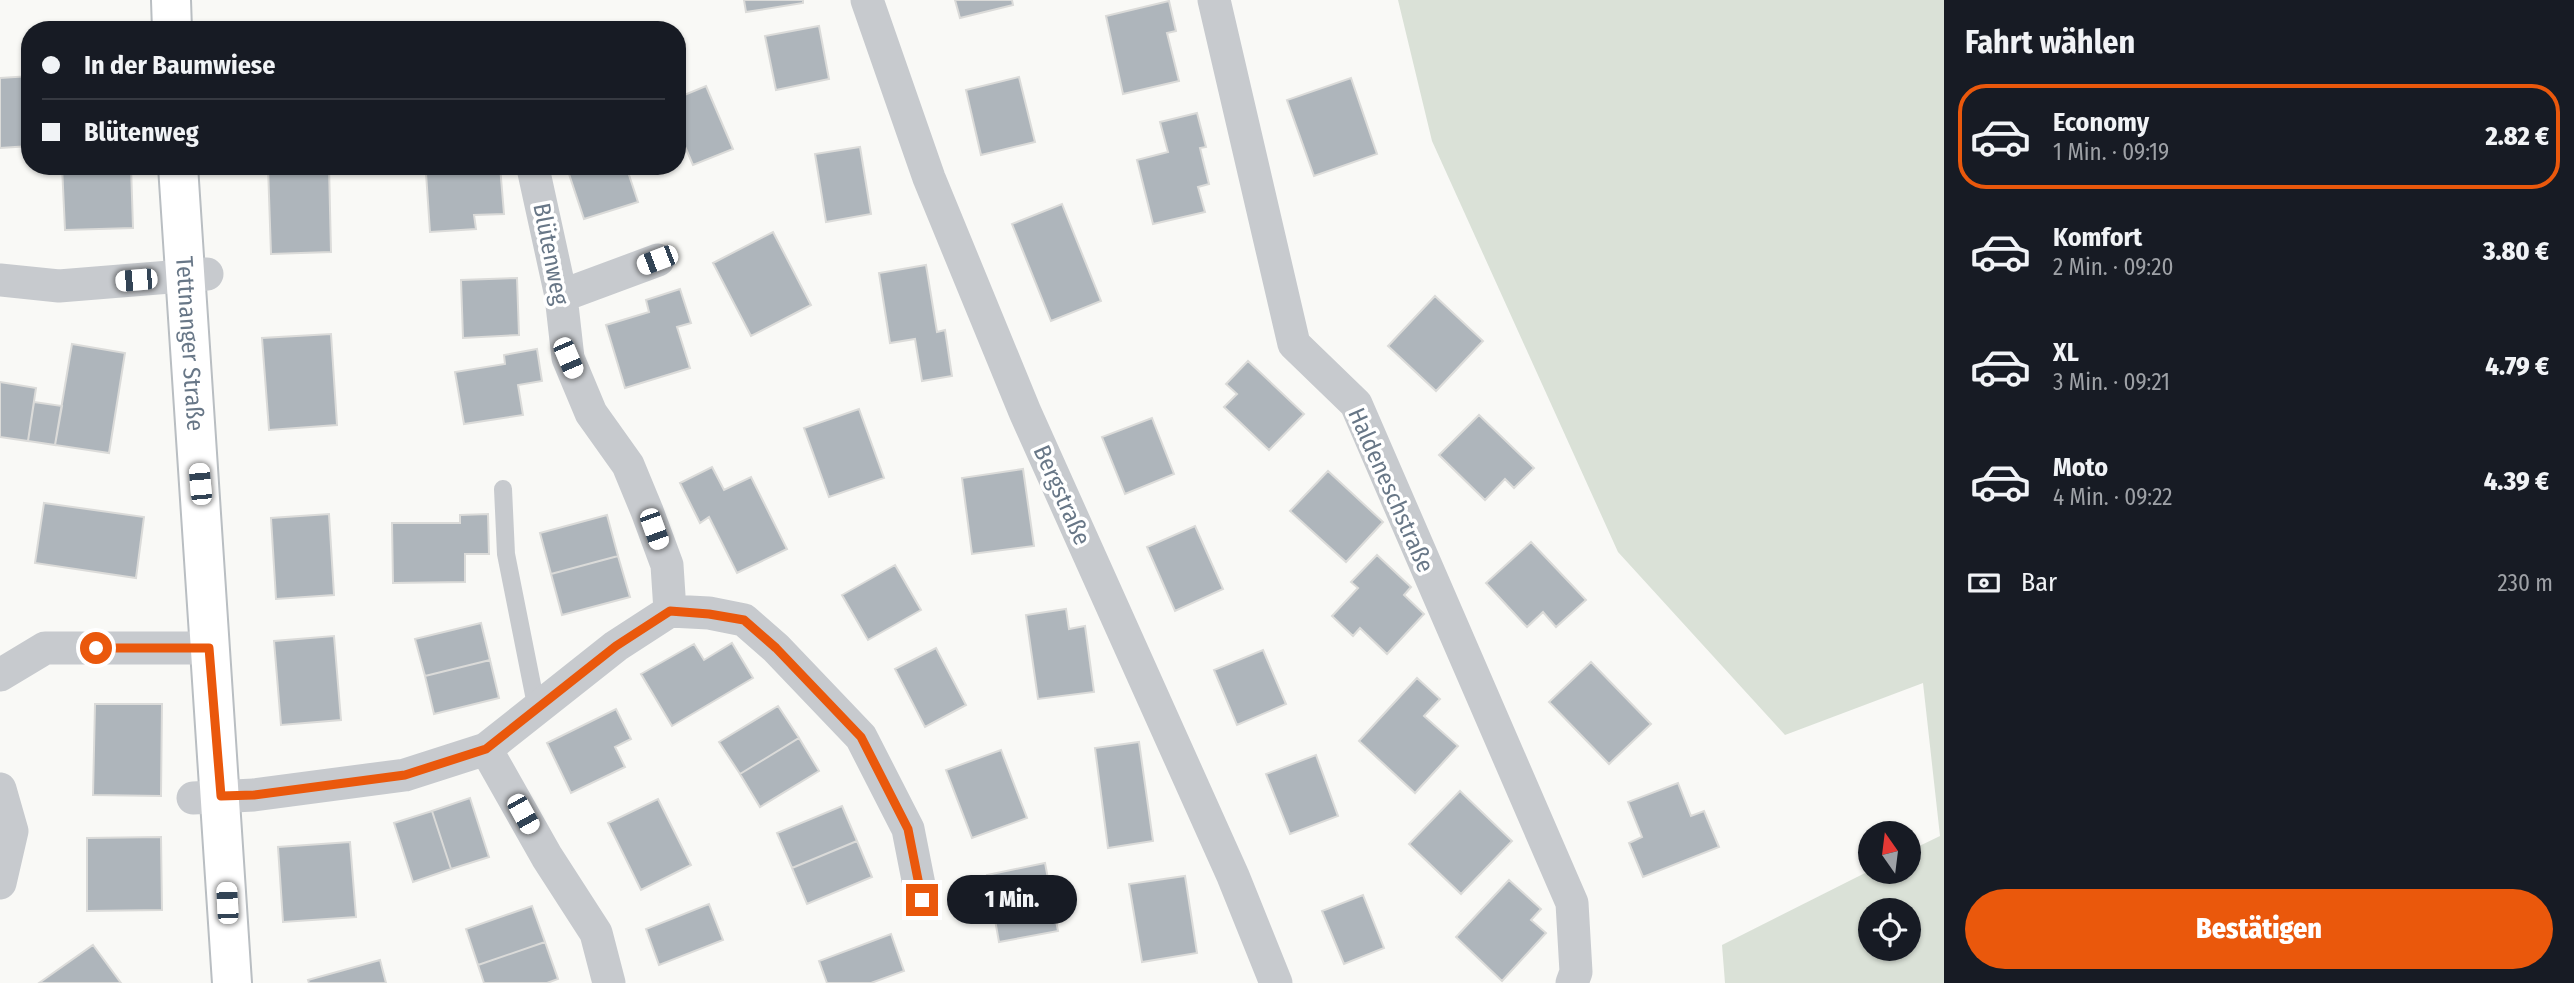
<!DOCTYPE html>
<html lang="de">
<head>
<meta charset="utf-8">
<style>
	body { margin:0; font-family:"Fira Sans Condensed",sans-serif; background:#20242c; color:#f1f3f6; height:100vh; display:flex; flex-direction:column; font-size:26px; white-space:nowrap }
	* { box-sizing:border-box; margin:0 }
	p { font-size:23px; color:#9ea1a6 }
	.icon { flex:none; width:38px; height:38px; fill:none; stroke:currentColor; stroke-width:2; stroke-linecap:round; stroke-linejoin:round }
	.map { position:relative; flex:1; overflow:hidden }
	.panel { display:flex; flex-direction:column; background:#171b24; width:630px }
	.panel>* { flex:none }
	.top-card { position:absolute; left:21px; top:21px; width:665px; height:154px; border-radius:28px; box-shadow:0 2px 5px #0004; display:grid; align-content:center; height:154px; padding:0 21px; background:#171b24 }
	.needle { width:46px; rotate:346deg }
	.controls { position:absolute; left:1858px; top:821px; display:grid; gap:14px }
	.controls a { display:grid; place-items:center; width:63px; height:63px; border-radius:50%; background:#171b24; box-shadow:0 2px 5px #0004; font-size:35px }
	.end { position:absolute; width:32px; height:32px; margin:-16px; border:9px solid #ea580c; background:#fff; box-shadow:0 0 0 4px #fff }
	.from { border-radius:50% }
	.bubble { position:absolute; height:49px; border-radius:24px; background:#171b24; box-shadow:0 2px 5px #0004; font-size:23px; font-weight:800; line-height:49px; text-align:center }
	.car { position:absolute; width:21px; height:42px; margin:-21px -10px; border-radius:9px; box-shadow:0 0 5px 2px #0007; background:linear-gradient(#fff 24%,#345 0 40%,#fff 0 76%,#345 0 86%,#fff 0) }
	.top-card b { display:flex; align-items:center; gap:24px; height:66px; font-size:26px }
	.top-card b+b { border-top:2px solid #363941 }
	.top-card i { width:18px; height:18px; background:#f1f3f6 }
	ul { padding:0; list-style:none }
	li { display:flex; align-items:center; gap:21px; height:105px; margin:0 14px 10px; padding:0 7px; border:4px solid transparent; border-radius:28px }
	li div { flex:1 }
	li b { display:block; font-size:26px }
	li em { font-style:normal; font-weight:800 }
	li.on { border-color:#ea580c }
	li>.icon { width:63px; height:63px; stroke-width:1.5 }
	h2 { padding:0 21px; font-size:32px; line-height:84px }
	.pay { display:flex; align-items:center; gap:18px; height:77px; padding:0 21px; font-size:26px }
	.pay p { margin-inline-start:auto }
	.button { display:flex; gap:14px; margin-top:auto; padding:14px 21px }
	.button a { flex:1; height:80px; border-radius:42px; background:#ea580c; color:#fff; font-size:28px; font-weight:800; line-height:80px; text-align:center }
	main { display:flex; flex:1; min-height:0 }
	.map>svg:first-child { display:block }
</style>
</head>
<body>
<main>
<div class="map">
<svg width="1944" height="983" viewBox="0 0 1944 983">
	<rect width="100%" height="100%" fill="#f9f9f6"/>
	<path fill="#dae1d7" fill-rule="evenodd" d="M1398 0H1944V983H1725L1722 945 1871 870 1909 872V851L1940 836 1923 683 1785 735 1618 552 1432 141ZM1871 910H1909V948H1871Z"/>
	<path fill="#aeb5bb" stroke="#dbdbd9" stroke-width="2" d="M744 0H803V3L746 12Z
		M955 0H1012L1013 5 960 18Z
		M1169 1 1176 31 1167 33 1179 81 1123 94 1106 16Z
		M819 26 829 79 776 90 765 36Z
		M30 76V146L0 148V78Z
		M1019 77 1035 142 981 155 966 90Z
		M1351 78 1377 154 1314 176 1287 100Z
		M706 86 733 149 693 165 677 128V98Z
		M1197 113 1206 147 1200 148 1209 184 1198 187 1205 212 1153 224 1137 160 1168 152 1160 122Z
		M860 147 871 214 826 222 815 154Z
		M62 166H131L133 228 65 230Z
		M329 166 331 252 271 254 268 167Z
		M462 166H500L504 214 474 215 476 229 430 232 426 173 462 170Z
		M572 166H626L638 202 584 219 567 168Z
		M1062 204 1101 301 1051 321 1012 224Z
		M773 232 811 305 751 336 713 263Z
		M926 265 937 332 945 330 952 376 922 381 915 339 890 343 879 273Z
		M517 278 519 335 463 338 461 280Z
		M680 289 691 323 677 327 690 368 625 388 606 325 649 312 646 300Z
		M1435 296 1483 341 1436 391 1388 346Z
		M331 334 337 425 269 430 262 338Z
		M72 344 125 353 109 453 55 445Z
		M537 349 542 381 518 385 523 415 464 424 455 372 505 364 504 355Z
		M1248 361 1304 414 1269 450 1224 407 1237 394 1226 384Z
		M0 382 36 388 28 441 0 437Z
		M34 402 62 406 55 445 28 441Z
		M859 409 884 478 829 497 804 428Z
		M1479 415 1534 468 1514 488 1505 479 1485 500 1439 455Z
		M1152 418 1174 474 1125 494 1102 437Z
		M712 467 724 490 751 477 787 549 737 573 709 517 700 523 680 483Z
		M1023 469 1034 546 972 554 962 478Z
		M1328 471 1383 522 1346 562 1290 511Z
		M44 503 144 517 136 578 35 563Z
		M329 514 334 595 276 599 271 518Z
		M488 514 489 554H465V582L393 583 392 523H460V515Z
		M607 515 618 556 551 574 540 533Z
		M1195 526 1223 589 1175 611 1147 547Z
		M1531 542 1586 600 1556 627 1543 612 1527 627 1486 583Z
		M1377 555 1411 587 1404 595 1424 614 1387 654 1360 628 1353 636 1332 616 1358 588 1351 582Z
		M618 556 630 597 562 615 551 574Z
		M895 565 921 610 868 640 842 595Z
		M1066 609 1069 629 1085 626 1094 692 1038 699 1026 615Z
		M481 623 490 660 425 676 415 639Z
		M334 636 341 720 281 725 274 641Z
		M732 643 753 678 672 726 641 674 694 644 704 660Z
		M936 648 966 705 925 727 895 669Z
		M1263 650 1286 704 1237 725 1214 670Z
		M490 660 499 698 434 714 425 676Z
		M1591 662 1651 724 1609 764 1549 702Z
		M1417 678 1440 699 1424 716 1458 746 1415 793 1359 741Z
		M95 704H162L161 796 93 795Z
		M778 706 799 738 740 774 719 742Z
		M616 709 631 739 615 747 625 767 571 793 547 743Z
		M799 738 819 771 760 807 740 774Z
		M1139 742 1153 841 1108 848 1095 748Z
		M1001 750 1027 818 972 838 946 770Z
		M1316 755 1338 816 1290 834 1266 774Z
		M1678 783 1691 816 1704 811 1719 847 1643 877 1629 843 1642 837 1628 802Z
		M1460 791 1512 841 1461 894 1409 844Z
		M470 798 489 857 451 869 432 811Z
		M658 799 691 865 641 890 608 823Z
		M842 806 857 841 792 868 777 833Z
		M432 811 451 869 413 882 394 823Z
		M161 837 162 910 87 911V838Z
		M857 841 872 877 807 904 792 868Z
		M350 842 356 917 283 922 278 847Z
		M1045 863 1058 931 999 942 987 875Z
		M1185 876 1197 953 1142 962 1129 884Z
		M1509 880 1541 909 1531 920 1546 933 1502 981 1456 937Z
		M1363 895 1384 948 1344 964 1322 911Z
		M709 904 723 940 659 965 646 929Z
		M532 906 545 942 478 965 466 929Z
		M891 934 904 971 871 983H827L819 961Z
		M545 942 558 979 547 983H484L478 965Z
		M93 945 121 983H39Z
		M380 960 386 983H309L308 980Z"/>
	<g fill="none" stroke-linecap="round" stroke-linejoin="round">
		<defs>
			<g id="secondary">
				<path d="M171 0 172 30"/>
				<path id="s1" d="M178 166 232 983"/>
			</g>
		</defs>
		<use href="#secondary" stroke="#b9bec2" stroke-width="42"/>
		<path stroke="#c7cace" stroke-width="18" d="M503 489 506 554 537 710"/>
		<path stroke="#c7cace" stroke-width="33" d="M867 0 929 178 1025 412 1233 876 1276 983
			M1214 0 1294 344 1356 404 1572 903 1576 972 1572 983
			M533 168 561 296 568 358 591 413 628 465 647 511 667 565 670 611
			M0 280 59 286 207 274
			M561 296 658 260
			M0 675 45 648H209
			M486 749 547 857 596 933 609 983
			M0 789 12 831 0 883
			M193 798 254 795 405 775 486 749 616 646 670 611 709 613 744 620 776 648 861 737 908 829 922 900"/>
		<use href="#secondary" stroke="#fff" stroke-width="38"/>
	</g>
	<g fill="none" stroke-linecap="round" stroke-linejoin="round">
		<path stroke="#ea580c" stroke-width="9" d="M96 648H209L221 796 254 795 405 775 486 749 616 646 670 611 709 614 744 620 776 648 861 737 908 829 922 900"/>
	</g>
	<g text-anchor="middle" stroke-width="7" stroke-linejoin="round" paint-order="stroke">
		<g font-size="24" fill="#687787" stroke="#fff">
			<text transform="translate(551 254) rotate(79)" y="8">Blütenweg</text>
			<text dy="8" stroke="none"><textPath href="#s1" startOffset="178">Tettnanger Straße</textPath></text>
			<text transform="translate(1391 490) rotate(66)" y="8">Haldeneschstraße</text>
			<text transform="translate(1062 495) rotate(66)" y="8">Bergstraße</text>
		</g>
	</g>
</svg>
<div class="controls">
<a><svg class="needle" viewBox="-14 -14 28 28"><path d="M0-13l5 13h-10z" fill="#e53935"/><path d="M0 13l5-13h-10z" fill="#9ea1a6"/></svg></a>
<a><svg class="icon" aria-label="locate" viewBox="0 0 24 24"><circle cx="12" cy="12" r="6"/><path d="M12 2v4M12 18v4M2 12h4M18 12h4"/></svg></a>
</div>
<i class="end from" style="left:96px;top:648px"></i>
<i class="end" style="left:922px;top:900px"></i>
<div class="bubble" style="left:947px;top:875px;width:130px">1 Min.</div>
<i class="car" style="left:657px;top:260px;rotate:249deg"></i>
<i class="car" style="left:136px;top:280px;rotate:265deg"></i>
<i class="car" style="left:568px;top:358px;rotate:157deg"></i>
<i class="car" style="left:200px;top:484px;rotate:355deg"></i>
<i class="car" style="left:654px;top:529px;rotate:160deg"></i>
<i class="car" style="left:523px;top:814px;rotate:151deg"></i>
<i class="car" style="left:227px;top:903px;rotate:357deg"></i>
<div class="top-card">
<b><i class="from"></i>In der Baumwiese</b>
<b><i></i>Blütenweg</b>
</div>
</div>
<section class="panel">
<h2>Fahrt wählen</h2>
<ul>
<li class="on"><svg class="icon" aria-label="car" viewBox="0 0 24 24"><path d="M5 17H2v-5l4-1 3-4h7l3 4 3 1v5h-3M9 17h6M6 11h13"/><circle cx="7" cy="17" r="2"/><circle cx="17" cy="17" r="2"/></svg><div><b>Economy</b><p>1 Min. · 09:19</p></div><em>2.82 €</em></li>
<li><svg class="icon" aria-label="car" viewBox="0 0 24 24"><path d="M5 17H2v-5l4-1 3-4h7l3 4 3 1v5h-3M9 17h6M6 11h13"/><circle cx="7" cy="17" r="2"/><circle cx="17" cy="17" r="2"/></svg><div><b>Komfort</b><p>2 Min. · 09:20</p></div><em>3.80 €</em></li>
<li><svg class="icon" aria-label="car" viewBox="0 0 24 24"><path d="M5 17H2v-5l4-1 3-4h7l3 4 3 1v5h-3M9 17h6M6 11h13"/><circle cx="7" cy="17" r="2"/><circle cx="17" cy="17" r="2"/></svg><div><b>XL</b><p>3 Min. · 09:21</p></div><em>4.79 €</em></li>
<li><svg class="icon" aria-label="car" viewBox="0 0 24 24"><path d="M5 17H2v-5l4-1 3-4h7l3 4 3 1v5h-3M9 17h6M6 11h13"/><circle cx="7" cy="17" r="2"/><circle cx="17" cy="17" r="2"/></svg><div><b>Moto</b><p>4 Min. · 09:22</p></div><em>4.39 €</em></li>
</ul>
<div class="pay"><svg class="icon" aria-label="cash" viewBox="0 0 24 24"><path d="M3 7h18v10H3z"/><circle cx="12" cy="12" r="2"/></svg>Bar<p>230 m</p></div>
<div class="button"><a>Bestätigen</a></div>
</section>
</main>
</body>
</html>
